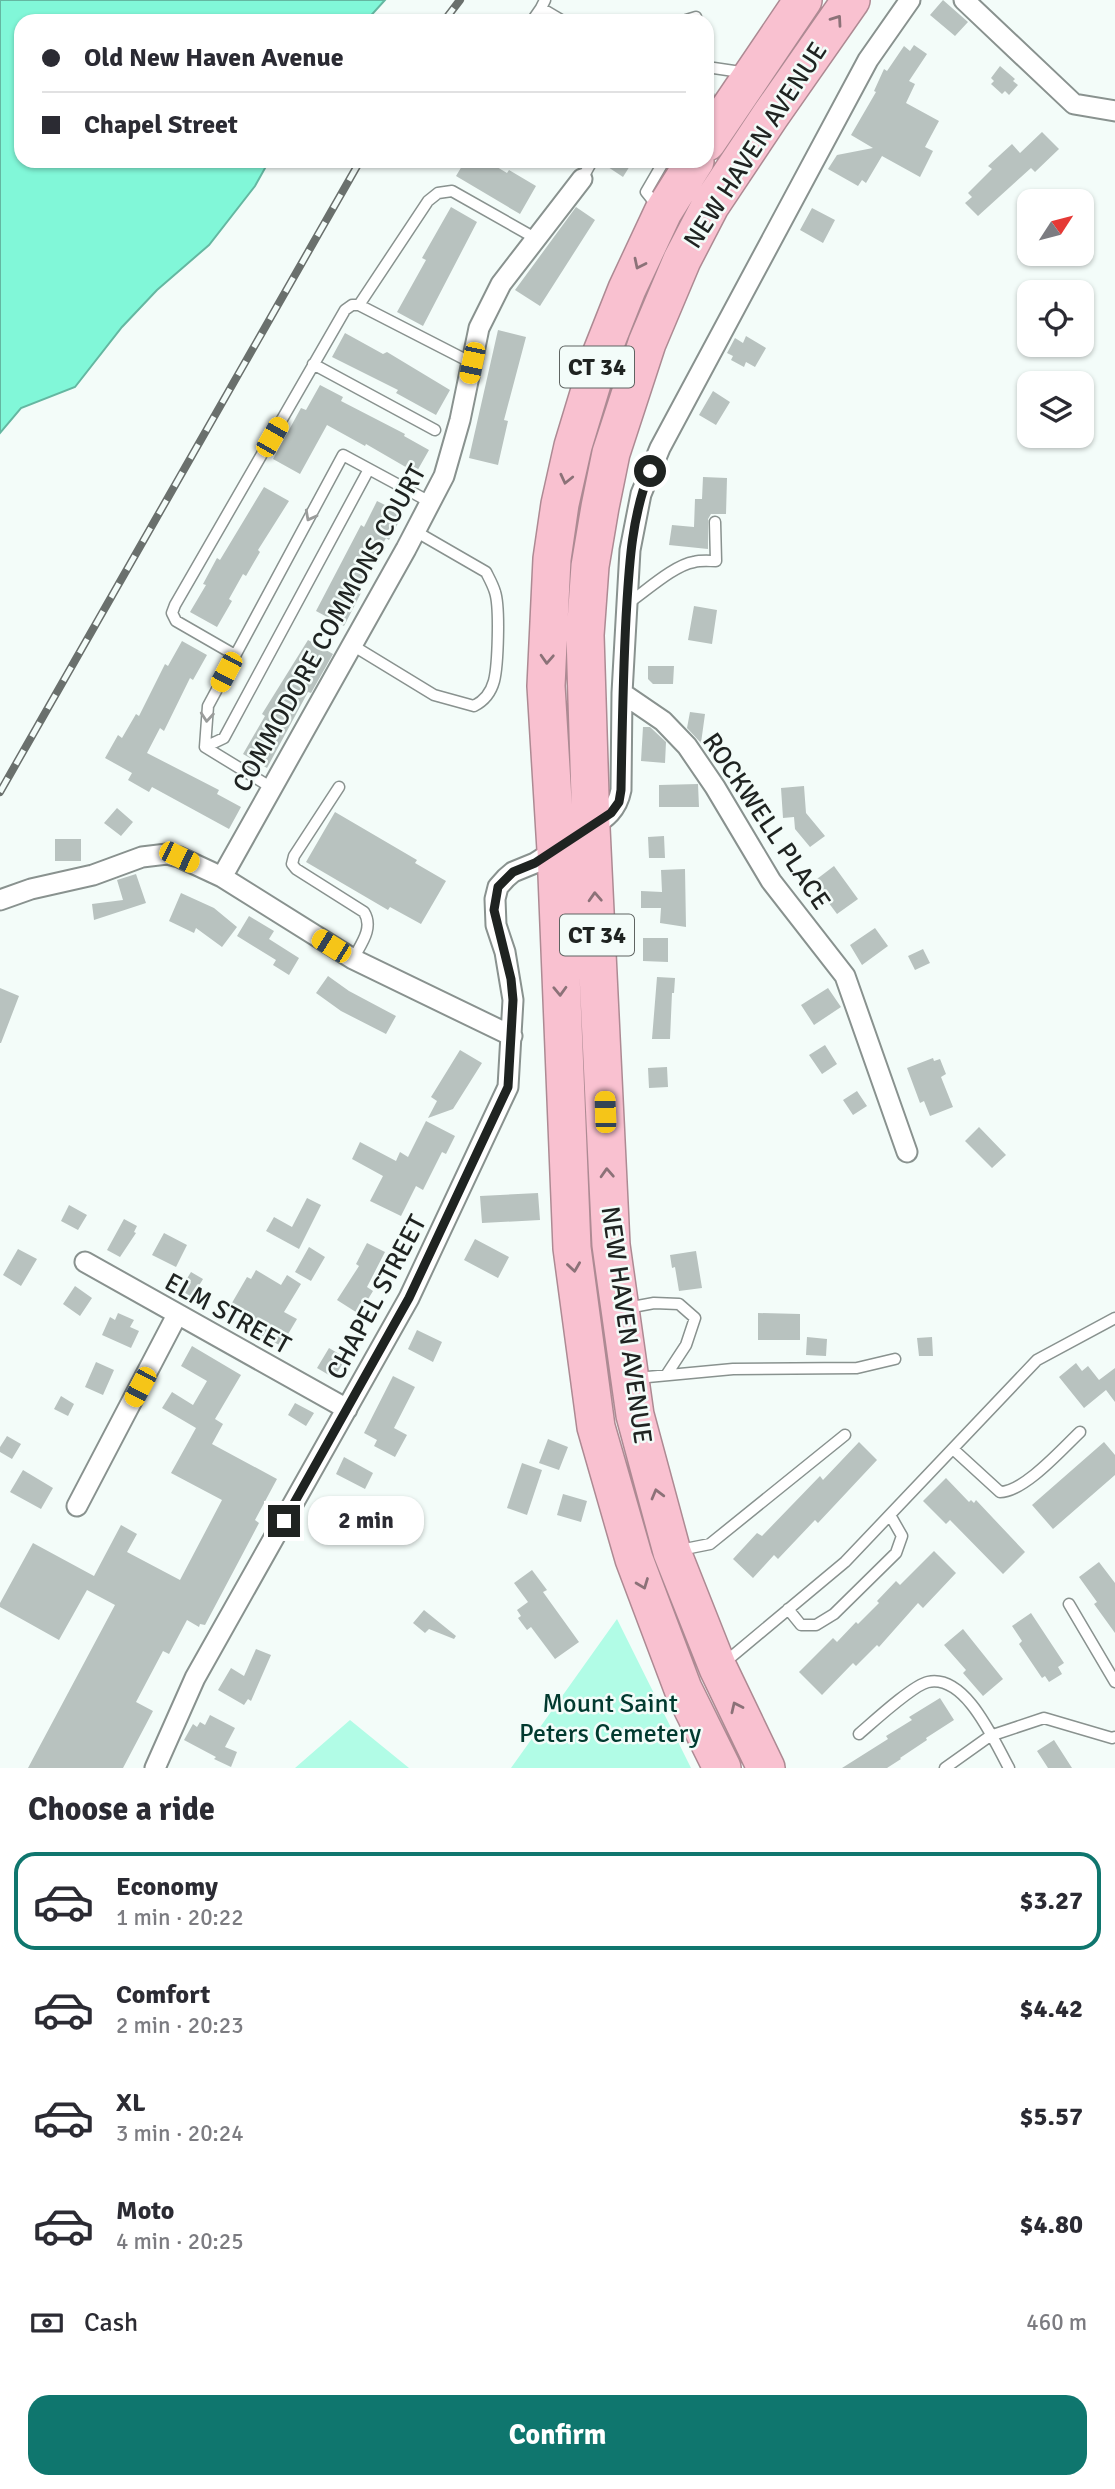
<!DOCTYPE html>
<html lang="en">
<head>
<meta charset="utf-8">
<style>
	body { margin:0; font-family:Signika,sans-serif; background:#f7f7f7; color:#2b2b33; height:100vh; display:flex; flex-direction:column; font-size:26px; white-space:nowrap }
	* { box-sizing:border-box; margin:0 }
	p { font-size:23px; color:#7c7c81 }
	.icon { flex:none; width:38px; height:38px; fill:none; stroke:currentColor; stroke-width:2; stroke-linecap:round; stroke-linejoin:round }
	.map { position:relative; height:1768px; overflow:hidden }
	.sheet { display:flex; flex-direction:column; background:#fff; flex:1 }
	.sheet>* { flex:none }
	.guide { position:absolute; left:14px; top:14px; width:700px; height:154px; border-radius:21px; box-shadow:0 2px 5px #0004; display:grid; align-content:center; height:154px; padding:0 28px; background:#fff }
	.needle { width:46px; rotate:54deg }
	.buttons { position:absolute; left:1017px; top:189px; display:grid; gap:14px }
	.buttons a { display:grid; place-items:center; width:77px; height:77px; border-radius:14px; background:#fff; box-shadow:0 2px 5px #0004; font-size:35px }
	.end { position:absolute; width:32px; height:32px; margin:-16px; border:9px solid #1f2321; background:#fff; box-shadow:0 0 0 4px #fff }
	.from { border-radius:50% }
	.bubble { position:absolute; height:49px; border-radius:21px; background:#fff; box-shadow:0 2px 5px #0004; font-size:23px; font-weight:800; line-height:49px; text-align:center }
	.car { position:absolute; width:21px; height:42px; margin:-21px -10px; border-radius:9px; box-shadow:0 0 5px 2px #0007; background:linear-gradient(#f5c518 24%,#345 0 40%,#f5c518 0 76%,#345 0 86%,#f5c518 0) }
	.guide b { display:flex; align-items:center; gap:24px; height:66px; font-size:26px }
	.guide b+b { border-top:2px solid #e1e1e2 }
	.guide i { width:18px; height:18px; background:#2b2b33 }
	ul { padding:0; list-style:none }
	li { display:flex; align-items:center; gap:21px; height:98px; margin:0 14px 10px; padding:0 14px; border:4px solid transparent; border-radius:21px }
	li div { flex:1 }
	li b { display:block; font-size:26px }
	li em { font-style:normal; font-weight:800 }
	li.on { border-color:#0f766e }
	li>.icon { width:63px; height:63px; stroke-width:1.5 }
	h2 { padding:0 28px; font-size:32px; line-height:84px }
	.pay { display:flex; align-items:center; gap:18px; height:77px; padding:0 28px; font-size:26px }
	.pay p { margin-inline-start:auto }
	.cta { display:flex; gap:14px; margin-top:auto; padding:14px 28px }
	.cta a { flex:1; height:80px; border-radius:21px; background:#0f766e; color:#fff; font-size:28px; font-weight:800; line-height:80px; text-align:center }
	.map>svg:first-child { display:block }
</style>
</head>
<body>
<div class="map">
<svg width="1115" height="1768" viewBox="0 0 1115 1768">
	<rect width="100%" height="100%" fill="#f3fcf9"/>
	<path fill="#b1fce6" d="M617 1619 691 1768H511Z
		M350 1720 409 1768H295Z"/>
	<path fill="#81f7d8" stroke="#64b7a1" stroke-width="2" d="M0 0H385L366 21H21V161H269L255 186 209 245 157 290 122 327 75 387 21 408 0 433Z"/>
	<path fill="#b8c2bf" d="M943 0 968 22 955 36 930 15Z
		M914 45 927 54 909 81 915 84 906 103 939 121 925 147 933 151 920 177 882 156 866 183 862 180 858 186 828 169 837 155 873 148 851 135 876 92 874 91 884 69 887 71 904 46 910 51Z
		M1000 66 1015 79 1013 81 1018 85 1009 95 1005 91 1002 94 991 84 994 81 991 78Z
		M1042 132 1059 149 1035 172 1031 168 978 216 965 203 972 197 968 193 992 169 988 166 1012 144 1020 153Z
		M465 161H487L507 173 509 170 536 186 520 214 456 176Z
		M599 161H633L623 177Z
		M451 207 477 222 423 326 397 312 426 260 422 258Z
		M576 207 595 220 540 306 515 290Z
		M812 208 835 220 823 243 800 230Z
		M498 330 526 337 504 420 508 421 498 465 469 458Z
		M345 333 383 354 387 352 450 390 436 415 396 393 398 390 332 357Z
		M746 336 766 348 755 367 746 362 744 367 731 360 733 356 727 353 735 338 743 343Z
		M320 385 343 397 341 401 405 434 404 436 429 450 416 473 366 444 365 446 327 425 300 474 273 459 301 408 306 410Z
		M713 391 730 402 716 425 699 415Z
		M703 477 727 478 726 514H711L708 519V549L669 545 672 525 694 527 695 499H702Z
		M264 487 289 501 258 550 260 552 246 576 243 574 229 599 232 601 217 627 190 612 206 585 203 584 217 558 220 560Z
		M377 501 403 514 389 540 386 538 359 589 362 591 344 626 316 611 361 525 364 527Z
		M694 606 717 610 712 644 688 640Z
		M308 640 333 654 311 693 308 692 267 768 243 754 265 716 262 714Z
		M182 641 207 655 193 680 190 678 164 731 160 728 147 753 219 790 217 794 241 807 229 829 152 787 149 792 128 780 132 773 105 758 118 735 122 738 136 714 139 716 165 664 168 666Z
		M648 666H674L673 684H653L648 679Z
		M690 712 705 714 701 743 687 728Z
		M643 727H650L666 742 665 763 641 761Z
		M698 784 699 807H659V785Z
		M804 786 806 813 825 836 810 847 795 829 794 817 783 818 781 788Z
		M117 808 133 822 121 836 104 823Z
		M335 812 417 860 415 863 446 881 421 924 390 907 388 910 306 862Z
		M664 836 665 858H649L648 837Z
		M55 839H81V861H55Z
		M834 866 858 899 837 914 813 882Z
		M685 869 686 927 660 923 661 908H641V891L662 892 661 870Z
		M136 874 146 903 94 920 92 904 123 900 117 880Z
		M181 893 214 908 237 927 222 947 196 928 194 933 169 921Z
		M249 916 274 931 269 939 299 958 289 975 273 965 276 960 237 936Z
		M875 928 888 946 862 965 850 945Z
		M643 938H668V962L643 961Z
		M923 949 930 963 915 970 908 956Z
		M328 976 349 991 396 1016 386 1034 341 1011 316 993Z
		M657 977 675 978 674 993H672L670 1039H652Z
		M0 988 19 996 1 1043H0Z
		M828 988 841 1007 814 1025 801 1005Z
		M825 1045 837 1064 822 1074 809 1055Z
		M460 1050 482 1063 453 1109 428 1118 437 1101 431 1097Z
		M933 1058 934 1061 940 1059 946 1074 941 1077 953 1107 930 1116 924 1101 920 1103 907 1068Z
		M667 1067 668 1087 649 1088 648 1068Z
		M857 1091 867 1106 853 1115 843 1100Z
		M426 1121 455 1136 446 1154 442 1152 423 1190 416 1186 401 1216 370 1201 383 1176 352 1159 360 1142 396 1161 400 1152 408 1157Z
		M979 1127 1006 1155 992 1168 965 1141Z
		M538 1193 540 1220 482 1223 480 1196Z
		M307 1198 321 1205 299 1249 266 1231 274 1217 292 1227Z
		M69 1205 87 1215 78 1230 61 1221Z
		M124 1219 137 1226 134 1232 136 1233 120 1257 107 1250Z
		M164 1233 187 1245 176 1267 152 1255Z
		M475 1239 509 1257 498 1278 464 1260Z
		M367 1243 385 1252 367 1287 373 1291 359 1314 337 1300 359 1266 356 1264Z
		M309 1247 325 1257 311 1281 295 1272Z
		M18 1249 37 1259 21 1286 3 1275Z
		M696 1251 702 1288 679 1291 675 1267 672 1268 670 1255Z
		M256 1270 281 1285 287 1275 301 1284 284 1312 297 1319 281 1346 261 1335 265 1329 229 1308 247 1277 251 1279Z
		M191 1272 203 1279 192 1297 180 1290Z
		M75 1286 92 1298 80 1316 63 1304Z
		M118 1313 134 1320 130 1327 139 1331 131 1348 102 1335 110 1317 115 1320Z
		M758 1313 800 1314V1340H758Z
		M417 1330 442 1342 433 1362 408 1349Z
		M807 1337 827 1339 826 1356 806 1355Z
		M932 1337 933 1356H919L917 1338Z
		M192 1346 241 1375 215 1419 223 1424 212 1444 277 1479 255 1520 259 1523 205 1625 200 1624 199 1627 187 1620 169 1654 163 1651 136 1702 153 1711 123 1768H28L115 1605 87 1590 59 1640 0 1607V1603L33 1543 94 1576 121 1525 137 1534 127 1552 180 1580 222 1500 171 1473 196 1428 162 1408 172 1392 193 1405 207 1381 181 1366Z
		M329 1348 346 1358 334 1378 317 1368Z
		M96 1362 114 1370 103 1395 85 1387Z
		M1076 1363 1082 1371 1088 1366 1099 1380 1115 1368V1402L1106 1390 1084 1408 1059 1377Z
		M393 1376 415 1387 394 1428 407 1435 395 1457 374 1446 377 1440 364 1433Z
		M61 1396 74 1404 68 1416 54 1409Z
		M295 1403 314 1413 306 1426 288 1415Z
		M7 1436 21 1444 12 1459 0 1452V1447Z
		M548 1439 568 1447 559 1470 539 1463Z
		M859 1442 877 1460 818 1523 815 1520 778 1559 774 1555 753 1578 733 1559 757 1533 762 1536 820 1476 823 1480Z
		M1104 1442 1115 1455V1475L1053 1529 1032 1505Z
		M344 1457 373 1473 365 1489 336 1474Z
		M522 1463 542 1470 527 1515 507 1508Z
		M23 1470 53 1488 41 1509 10 1492Z
		M946 1478 969 1502 971 1500 974 1503 976 1500 1025 1552 1003 1574 950 1520 946 1524 923 1501Z
		M563 1494 587 1501 581 1522 557 1515Z
		M934 1551 956 1573 923 1608 918 1603 879 1647 877 1645 856 1666 853 1663 822 1695 799 1672 833 1638 837 1642 856 1622 858 1624 879 1603 877 1601 896 1581 900 1585Z
		M1099 1562 1115 1583V1633L1094 1604 1097 1602 1079 1577Z
		M532 1570 547 1590 543 1592 579 1642 555 1659 531 1627 527 1630 518 1618 521 1616 517 1610 528 1602 514 1583Z
		M424 1610 456 1636 454 1639 429 1629 425 1633 413 1623Z
		M1031 1613 1064 1663 1058 1667 1062 1674 1049 1682 1045 1676 1042 1678 1019 1644 1022 1641 1012 1626Z
		M963 1629 1003 1679 983 1696 963 1673 966 1670 944 1645Z
		M256 1649 271 1655 251 1701 248 1699 244 1705 218 1690 231 1668 244 1676Z
		M940 1698 954 1720 926 1738 927 1740 900 1758 901 1759 887 1768H842L888 1739 886 1736 912 1720 909 1717Z
		M210 1715 235 1728 225 1747 237 1752 231 1767 214 1759 216 1757 184 1740 193 1724 197 1727 200 1722 205 1725Z
		M1054 1740 1072 1768H1048L1037 1751Z"/>
	<g fill="none" stroke-linecap="round" stroke-linejoin="round">
		<defs>
			<path id="lane" d="M545 0 541 8 563 21
				M532 21 541 8
				M683 21 696 17
				M707 67 734 71 737 82
				M707 91 712 114
				M582 179 592 161
				M658 207 646 192 664 161
				M359 305 428 201 438 193 452 191 535 238
				M313 364 435 430
				M369 469 224 738 205 747 208 706 343 455 430 502
				M627 604C645 592 674 565 694 562 701 560 709 561 716 561L715 522
				M352 645 434 695 474 706C484 701 491 692 494 681 498 665 500 607 495 592 493 585 489 578 486 572L415 531
				M235 655 176 621 172 613 175 605 345 310 352 305H359L472 363
				M205 747 272 788
				M339 787 294 856 292 864 296 869 364 912C374 928 361 944 353 959
				M627 1308 654 1303 679 1304 695 1318 686 1345 667 1374
				M637 1378 733 1369 857 1368 895 1359
				M953 1449 1000 1492C1024 1492 1062 1449 1080 1432
				M680 1550 710 1544 845 1435
				M1069 1604 1115 1682
				M788 1609 801 1625H816L834 1614 896 1553 902 1536 890 1515
				M724 1663 845 1562 1037 1360 1115 1318
				M859 1734C873 1722 913 1685 928 1682 966 1674 994 1741 1009 1768
				M945 1768 990 1736 1044 1718 1112 1738 1115 1737"/>
			<path id="street" d="M964 0 1074 104 1115 111
				M622 693 663 721 687 746 715 787 771 881 845 976 907 1152
				M589 829C606 818 617 810 621 790L622 693 630 550 641 494 660 448 868 60 910 0
				M222 877 406 549 444 476 460 420 479 328 501 284 582 179
				M0 900 31 889 93 875 142 857 167 854 179 857 222 877 353 959 512 1036
				M85 1262 347 1409
				M77 1506 177 1315
				M155 1768 195 1678 409 1298 508 1087 513 1000 505 952 496 925 495 899 498 887 506 878 513 872 535 863 560 847"/>
			<path id="highway" d="M707 142 803 0
				M695 161 663 212 627 289 600 357 573 446 560 504 552 559 546 686 556 850 572 1248 596 1427 634 1559 683 1689 722 1768
				M766 1768 718 1668 672 1552 635 1415 611 1245 591 828 585 635 590 566 600 507 611 453 647 343 682 260 710 206 770 116 851 0"/>
		</defs>
		<use href="#lane" stroke="#89928f" stroke-width="13"/>
		<use href="#street" stroke="#89928f" stroke-width="23"/>
		<use href="#highway" stroke="#ad8a93" stroke-width="40"/>
		<use href="#lane" stroke="#fff" stroke-width="10"/>
		<use href="#street" stroke="#fff" stroke-width="19"/>
		<use href="#highway" stroke="#f9c1d0" stroke-width="37"/>
		<defs>
			<path id="rail" d="M444 21 460 0
				M0 792 360 161"/>
		</defs>
		<use href="#rail" stroke="#6a706d" stroke-width="8"/>
		<use href="#rail" stroke="#f3fcf9" stroke-width="5" stroke-dasharray="16" stroke-linecap="butt"/>
	</g>
	<defs><path id="oneway-chevron" d="M-2-3.5L2.5 0L-2 3.5" fill="none" stroke-width="1.6" stroke-linecap="round" stroke-linejoin="round" transform="scale(1.75)"/></defs>
	<g stroke="#8c7278">
		<use href="#oneway-chevron" transform="translate(837 20) rotate(-55)"/>
		<use href="#oneway-chevron" transform="translate(639 264) rotate(116)"/>
		<use href="#oneway-chevron" transform="translate(566 479) rotate(103)"/>
		<use href="#oneway-chevron" transform="translate(547 659) rotate(93)"/>
		<use href="#oneway-chevron" transform="translate(595 897) rotate(-93)"/>
		<use href="#oneway-chevron" transform="translate(560 991) rotate(88)"/>
		<use href="#oneway-chevron" transform="translate(607 1173) rotate(-93)"/>
		<use href="#oneway-chevron" transform="translate(574 1267) rotate(82)"/>
		<use href="#oneway-chevron" transform="translate(657 1494) rotate(-105)"/>
		<use href="#oneway-chevron" transform="translate(643 1584) rotate(69)"/>
		<use href="#oneway-chevron" transform="translate(736 1707) rotate(-115)"/>
	</g>
	<g stroke="#9a9c9b">
		<use href="#oneway-chevron" transform="translate(310 516) rotate(118)"/>
		<use href="#oneway-chevron" transform="translate(207 717) rotate(95)"/>
	</g>
	<g fill="none" stroke-linecap="round" stroke-linejoin="round">
		<path stroke="#1f2321" stroke-width="9" d="M284 1521 409 1298 508 1087 513 1000 511 979 494 910 498 887 513 872 535 863 611 813 619 802 621 790C622 732 623 675 626 618 629 568 631 518 650 471"/>
	</g>
	<g text-anchor="middle" stroke-width="5" stroke-linejoin="round" paint-order="stroke">
		<g fill="#f3fcf9" stroke="#5f6462" stroke-width="2">
			<rect x="560" y="346.5" width="74" height="41" rx="5"/>
			<rect x="560" y="914.5" width="74" height="41" rx="5"/>
		</g>
		<g font-size="24" font-weight="bold" fill="#1f2321">
			<text x="597" y="375">CT 34</text>
			<text x="597" y="943">CT 34</text>
		</g>
		<g font-size="26" fill="#1f2321" stroke="#f3fcf9">
			<text transform="translate(755 145) rotate(-57)" y="9">NEW HAVEN AVENUE</text>
			<text transform="translate(329 628) rotate(-61)" y="9">COMMODORE COMMONS COURT</text>
			<text transform="translate(767 821) rotate(56)" y="9">ROCKWELL PLACE</text>
			<text transform="translate(376 1297) rotate(-62)" y="9">CHAPEL STREET</text>
			<text transform="translate(228 1313) rotate(29)" y="9">ELM STREET</text>
			<text transform="translate(627 1325) rotate(82)" y="9">NEW HAVEN AVENUE</text>
		</g>
		<g font-size="26" fill="#013a2f" stroke="#f3fcf9">
			<text x="610" y="1712">Mount Saint<tspan x="610" dy="30">Peters Cemetery</tspan></text>
		</g>
	</g>
</svg>
<div class="buttons">
<a><svg class="needle" viewBox="-14 -14 28 28"><path d="M0-13l5 13h-10z" fill="#e53935"/><path d="M0 13l5-13h-10z" fill="#7c7c81"/></svg></a>
<a><svg class="icon" aria-label="locate" viewBox="0 0 24 24"><circle cx="12" cy="12" r="6"/><path d="M12 2v4M12 18v4M2 12h4M18 12h4"/></svg></a>
<a><svg class="icon" aria-label="layers" viewBox="0 0 24 24"><path d="M12 4l9 5-9 5-9-5zM3 14l9 5 9-5"/></svg></a>
</div>
<i class="end from" style="left:650px;top:471px"></i>
<i class="end" style="left:284px;top:1521px"></i>
<div class="bubble" style="left:308px;top:1496px;width:116px">2 min</div>
<i class="car" style="left:472px;top:363px;rotate:192deg"></i>
<i class="car" style="left:272px;top:437px;rotate:30deg"></i>
<i class="car" style="left:226px;top:672px;rotate:208deg"></i>
<i class="car" style="left:179px;top:857px;rotate:116deg"></i>
<i class="car" style="left:331px;top:946px;rotate:302deg"></i>
<i class="car" style="left:605px;top:1112px;rotate:358deg"></i>
<i class="car" style="left:140px;top:1387px;rotate:208deg"></i>
<div class="guide">
<b><i class="from"></i>Old New Haven Avenue</b>
<b><i></i>Chapel Street</b>
</div>
</div>
<section class="sheet">
<h2>Choose a ride</h2>
<ul>
<li class="on"><svg class="icon" aria-label="car" viewBox="0 0 24 24"><path d="M5 17H2v-5l4-1 3-4h7l3 4 3 1v5h-3M9 17h6M6 11h13"/><circle cx="7" cy="17" r="2"/><circle cx="17" cy="17" r="2"/></svg><div><b>Economy</b><p>1 min · 20:22</p></div><em>$3.27</em></li>
<li><svg class="icon" aria-label="car" viewBox="0 0 24 24"><path d="M5 17H2v-5l4-1 3-4h7l3 4 3 1v5h-3M9 17h6M6 11h13"/><circle cx="7" cy="17" r="2"/><circle cx="17" cy="17" r="2"/></svg><div><b>Comfort</b><p>2 min · 20:23</p></div><em>$4.42</em></li>
<li><svg class="icon" aria-label="car" viewBox="0 0 24 24"><path d="M5 17H2v-5l4-1 3-4h7l3 4 3 1v5h-3M9 17h6M6 11h13"/><circle cx="7" cy="17" r="2"/><circle cx="17" cy="17" r="2"/></svg><div><b>XL</b><p>3 min · 20:24</p></div><em>$5.57</em></li>
<li><svg class="icon" aria-label="car" viewBox="0 0 24 24"><path d="M5 17H2v-5l4-1 3-4h7l3 4 3 1v5h-3M9 17h6M6 11h13"/><circle cx="7" cy="17" r="2"/><circle cx="17" cy="17" r="2"/></svg><div><b>Moto</b><p>4 min · 20:25</p></div><em>$4.80</em></li>
</ul>
<div class="pay"><svg class="icon" aria-label="cash" viewBox="0 0 24 24"><path d="M3 7h18v10H3z"/><circle cx="12" cy="12" r="2"/></svg>Cash<p>460 m</p></div>
<div class="cta"><a>Confirm</a></div>
</section>
</body>
</html>
